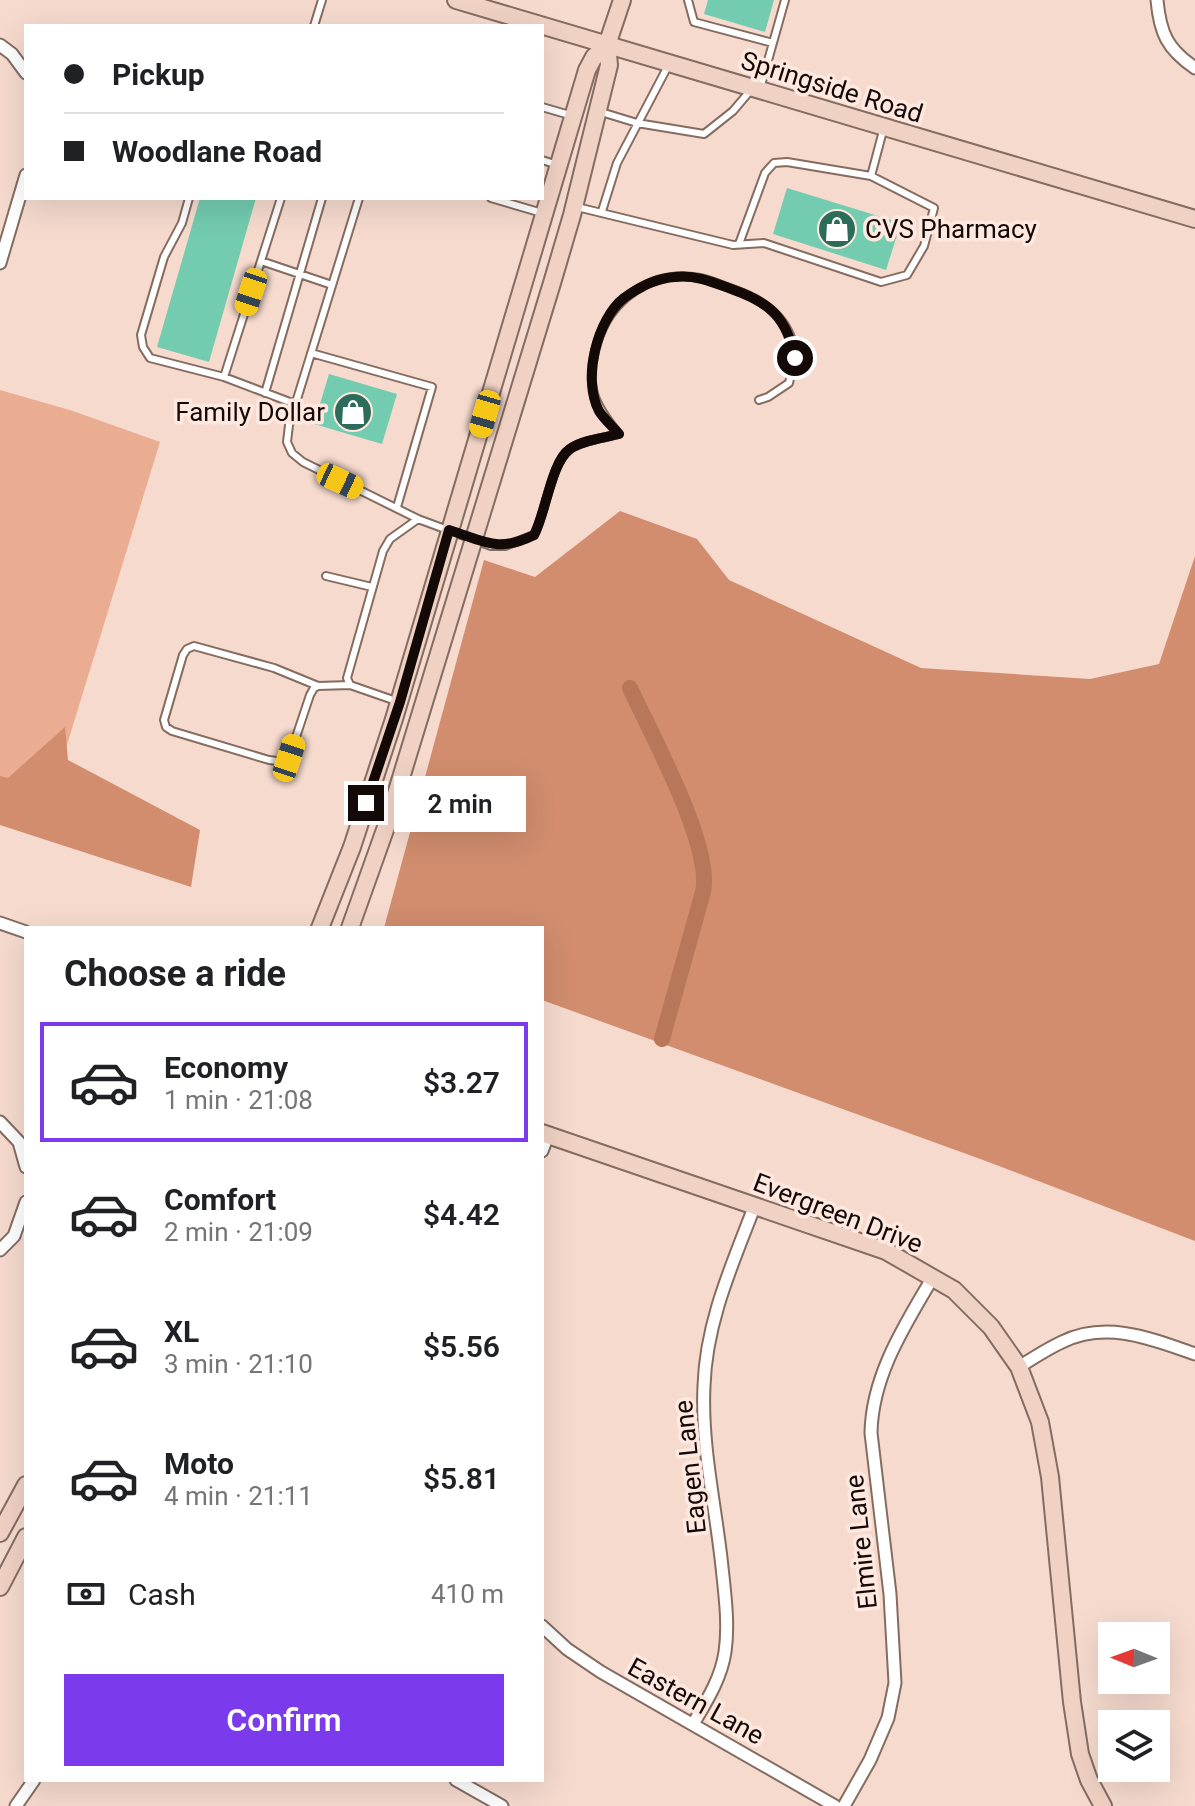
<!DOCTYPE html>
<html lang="en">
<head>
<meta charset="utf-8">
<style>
	body { margin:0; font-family:Roboto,sans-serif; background:#f2f2f2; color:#202124; height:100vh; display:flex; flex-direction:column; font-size:30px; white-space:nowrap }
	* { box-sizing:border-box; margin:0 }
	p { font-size:26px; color:#757577 }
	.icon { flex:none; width:44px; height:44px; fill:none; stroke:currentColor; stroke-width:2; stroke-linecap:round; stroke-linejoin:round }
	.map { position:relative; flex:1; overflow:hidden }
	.side { position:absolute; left:24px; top:926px; width:520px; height:856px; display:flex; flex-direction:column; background:#fff; border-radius:0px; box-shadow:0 8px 32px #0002 }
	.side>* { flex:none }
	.top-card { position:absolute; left:24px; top:24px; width:520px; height:176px; border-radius:0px; box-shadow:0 8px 32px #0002; display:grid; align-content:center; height:176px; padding:0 40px; background:#fff }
	.needle { width:52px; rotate:271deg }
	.buttons { position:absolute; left:1098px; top:1622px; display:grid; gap:16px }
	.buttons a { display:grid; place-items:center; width:72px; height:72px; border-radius:0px; background:#fff; box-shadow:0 8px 32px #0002; font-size:40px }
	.end { position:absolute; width:36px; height:36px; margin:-18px; border:10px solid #130a07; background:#fff; box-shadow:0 0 0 4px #fff }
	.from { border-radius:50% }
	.bubble { position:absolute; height:56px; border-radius:0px; background:#fff; box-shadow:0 8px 32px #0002; font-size:26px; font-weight:600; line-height:56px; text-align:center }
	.car { position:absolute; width:24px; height:48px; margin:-24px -12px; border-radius:10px; box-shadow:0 0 6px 2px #0007; background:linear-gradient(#f5c518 24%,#345 0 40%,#f5c518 0 76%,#345 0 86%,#f5c518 0) }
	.top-card b { display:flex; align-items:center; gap:28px; height:76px; font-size:30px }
	.top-card b+b { border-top:2px solid #e0e0e0 }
	.top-card i { width:20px; height:20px; background:#202124 }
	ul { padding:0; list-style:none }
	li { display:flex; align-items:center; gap:24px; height:120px; margin:0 16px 12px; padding:0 24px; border:4px solid transparent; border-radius:0px }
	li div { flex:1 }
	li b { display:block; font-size:30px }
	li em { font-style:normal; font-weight:600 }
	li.active { border-color:#7c3aed }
	li>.icon { width:72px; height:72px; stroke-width:1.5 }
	h2 { padding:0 40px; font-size:36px; line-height:96px }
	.pay { display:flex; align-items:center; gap:20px; height:88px; padding:0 40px; font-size:30px }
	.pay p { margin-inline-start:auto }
	.cta { display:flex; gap:16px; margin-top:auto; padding:16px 40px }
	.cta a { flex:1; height:92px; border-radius:0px; background:#7c3aed; color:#fff; font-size:32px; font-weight:600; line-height:92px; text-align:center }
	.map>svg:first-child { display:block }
</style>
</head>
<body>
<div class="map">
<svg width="1195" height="1806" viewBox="0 0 1195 1806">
	<rect width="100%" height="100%" fill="#f6dace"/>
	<path fill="#ebad92" d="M0 390 73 411 160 442 42 826 0 813Z"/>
	<path fill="#d18d6e" d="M620 511 697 539 729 580 921 668 1090 679 1159 664 1195 556V1241L983 1160 542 1000V928H384L484 560 535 577Z
		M65 727 68 760 200 830 191 887 0 825V776L8 778Z"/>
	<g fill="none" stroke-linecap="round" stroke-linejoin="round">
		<path stroke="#b97759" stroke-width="16" d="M630 688C651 734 713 846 703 892L662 1039"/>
	</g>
	<path fill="#73cbb0" d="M708 0H774L765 32 704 14Z
		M787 188 901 223 886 270 773 234Z
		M200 198H256L209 362 157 347Z
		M329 374 397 394 382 444 314 424Z"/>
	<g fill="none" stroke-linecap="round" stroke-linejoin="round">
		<defs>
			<path id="lane" d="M688 0 694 22 773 43
				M314 26 322 0
				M760 89 785 0
				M542 107 573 116
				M601 112 637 123 704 134 733 111 750 91
				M542 160 558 165
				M189 198 182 223 164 257 141 335 143 347 150 358 224 377 295 404
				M359 198 289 425 287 442 292 453 303 462 418 519 491 546H505L534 535C546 513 551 462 570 449 582 440 604 438 619 434 593 403 585 385 597 344 610 299 652 269 700 278 711 280 723 286 735 290 758 298 780 311 790 335 797 351 793 366 789 383L768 397 759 400
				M491 198 542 213
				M577 207 733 245 764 243 881 282 907 275 924 246 934 208 871 176 884 127
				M602 211 617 163 668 66
				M739 244 765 173 774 163 787 162 871 176
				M261 261 332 285
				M311 353 432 387 397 507
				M224 377 281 198
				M265 393 322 198
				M326 576 372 587
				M318 686 314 688 310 695 289 758 285 762 269 760 172 731 166 727 164 720 183 655 187 649 194 646 274 668 318 686 350 685
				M396 701 350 685 347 678 383 551 390 539 418 519"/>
			<path id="street" d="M1157 0C1160 33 1167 49 1195 68
				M0 45 12 54 26 73
				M0 263 26 175
				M0 923 26 932
				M0 1122 19 1142 26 1167
				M542 1151 548 1135
				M0 1250 14 1236 26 1202
				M1019 1367C1033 1358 1047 1349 1062 1342 1107 1320 1152 1339 1195 1354
				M542 1626 567 1649 601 1672 835 1806
				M693 1724C706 1702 721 1679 725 1652 729 1625 725 1595 722 1567 716 1508 701 1446 704 1386 706 1322 732 1265 755 1205
				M456 1780 502 1806
				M16 1806 34 1780
				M844 1806 870 1760 888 1718 895 1683 890 1594 871 1433C872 1375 905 1325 933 1277"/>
			<path id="secondary" d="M456 0 1195 219
				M320 928 352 847 394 719 587 70 594 57 607 45 622 0
				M350 928 386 827 552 283 572 215 609 65 607 45
				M542 1133 886 1251 954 1290 991 1327 1019 1367 1040 1422 1050 1477 1072 1702 1080 1754 1089 1780 1103 1806
				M0 1533 26 1485
				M0 1587 26 1537"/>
		</defs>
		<use href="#lane" stroke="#846c61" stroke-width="10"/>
		<use href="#street" stroke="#846c61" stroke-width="15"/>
		<use href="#secondary" stroke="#846c61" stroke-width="20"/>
		<use href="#lane" stroke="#fff" stroke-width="6"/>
		<use href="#street" stroke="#fff" stroke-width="11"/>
		<use href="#secondary" stroke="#f0d2c4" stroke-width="16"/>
	</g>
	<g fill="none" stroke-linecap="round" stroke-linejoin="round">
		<path stroke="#130a07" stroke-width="10" d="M366 803 400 702 449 530C484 541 498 553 534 535 546 513 551 462 570 449 582 440 604 438 619 434 613 427 604 419 599 411 582 379 597 319 624 298 639 287 657 278 675 277 695 274 715 283 734 290 771 303 787 319 795 358"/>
	</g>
	<defs>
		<symbol id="shop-disc" viewBox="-11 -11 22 22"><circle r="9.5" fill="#2c6c5a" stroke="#ffe8df"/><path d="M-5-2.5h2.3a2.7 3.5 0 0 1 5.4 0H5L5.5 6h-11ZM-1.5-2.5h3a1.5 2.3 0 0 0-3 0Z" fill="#fff"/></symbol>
	</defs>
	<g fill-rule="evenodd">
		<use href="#shop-disc" x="815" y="207" width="44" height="44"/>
		<use href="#shop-disc" x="331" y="390" width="44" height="44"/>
	</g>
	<g text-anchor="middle" stroke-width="7" stroke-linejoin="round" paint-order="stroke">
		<g font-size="26" fill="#130a07" stroke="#ffe8df">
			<text transform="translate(832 87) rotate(17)" y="9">Springside Road</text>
			<text transform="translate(838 1213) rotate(21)" y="9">Evergreen Drive</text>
			<text transform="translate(690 1467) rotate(-96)" y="9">Eagen Lane</text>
			<text transform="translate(861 1542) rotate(-96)" y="9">Elmire Lane</text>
			<text transform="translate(696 1701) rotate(29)" y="9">Eastern Lane</text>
		</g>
		<g font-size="26" fill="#130a07" stroke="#ffe8df" text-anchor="start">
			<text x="865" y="238">CVS Pharmacy</text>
			<text x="325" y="421" text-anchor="end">Family Dollar</text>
		</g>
	</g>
</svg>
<div class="buttons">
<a><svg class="needle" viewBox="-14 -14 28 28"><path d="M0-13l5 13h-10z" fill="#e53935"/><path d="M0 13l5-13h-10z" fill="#757577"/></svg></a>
<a><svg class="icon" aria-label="layers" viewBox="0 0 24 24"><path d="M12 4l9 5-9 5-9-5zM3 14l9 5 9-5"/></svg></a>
</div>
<i class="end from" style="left:795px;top:358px"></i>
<i class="end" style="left:366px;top:803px"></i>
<div class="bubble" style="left:394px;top:776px;width:132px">2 min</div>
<i class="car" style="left:251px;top:292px;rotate:198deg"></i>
<i class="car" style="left:485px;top:414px;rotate:196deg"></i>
<i class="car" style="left:340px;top:481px;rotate:115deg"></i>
<i class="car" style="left:289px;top:758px;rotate:18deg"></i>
<div class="top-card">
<b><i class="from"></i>Pickup</b>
<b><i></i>Woodlane Road</b>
</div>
<section class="side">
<h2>Choose a ride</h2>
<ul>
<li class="active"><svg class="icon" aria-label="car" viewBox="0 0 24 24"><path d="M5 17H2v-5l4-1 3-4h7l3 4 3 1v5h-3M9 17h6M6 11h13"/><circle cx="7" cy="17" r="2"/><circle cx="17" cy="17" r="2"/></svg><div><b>Economy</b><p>1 min · 21:08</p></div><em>$3.27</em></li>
<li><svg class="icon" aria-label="car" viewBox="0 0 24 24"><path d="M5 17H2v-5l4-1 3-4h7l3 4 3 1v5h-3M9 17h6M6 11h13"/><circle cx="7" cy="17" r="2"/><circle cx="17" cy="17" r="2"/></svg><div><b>Comfort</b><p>2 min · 21:09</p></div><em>$4.42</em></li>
<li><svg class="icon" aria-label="car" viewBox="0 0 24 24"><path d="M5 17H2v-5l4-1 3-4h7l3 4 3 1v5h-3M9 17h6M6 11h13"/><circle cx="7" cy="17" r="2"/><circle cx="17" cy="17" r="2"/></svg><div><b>XL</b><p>3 min · 21:10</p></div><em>$5.56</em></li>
<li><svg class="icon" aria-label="car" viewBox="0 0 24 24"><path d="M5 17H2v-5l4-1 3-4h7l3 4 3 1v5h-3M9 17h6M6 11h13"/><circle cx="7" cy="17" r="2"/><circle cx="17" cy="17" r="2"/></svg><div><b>Moto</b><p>4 min · 21:11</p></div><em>$5.81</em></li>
</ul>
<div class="pay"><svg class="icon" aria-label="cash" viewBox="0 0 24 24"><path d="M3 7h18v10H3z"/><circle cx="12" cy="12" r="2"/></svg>Cash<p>410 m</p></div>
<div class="cta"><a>Confirm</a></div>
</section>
</div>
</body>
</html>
